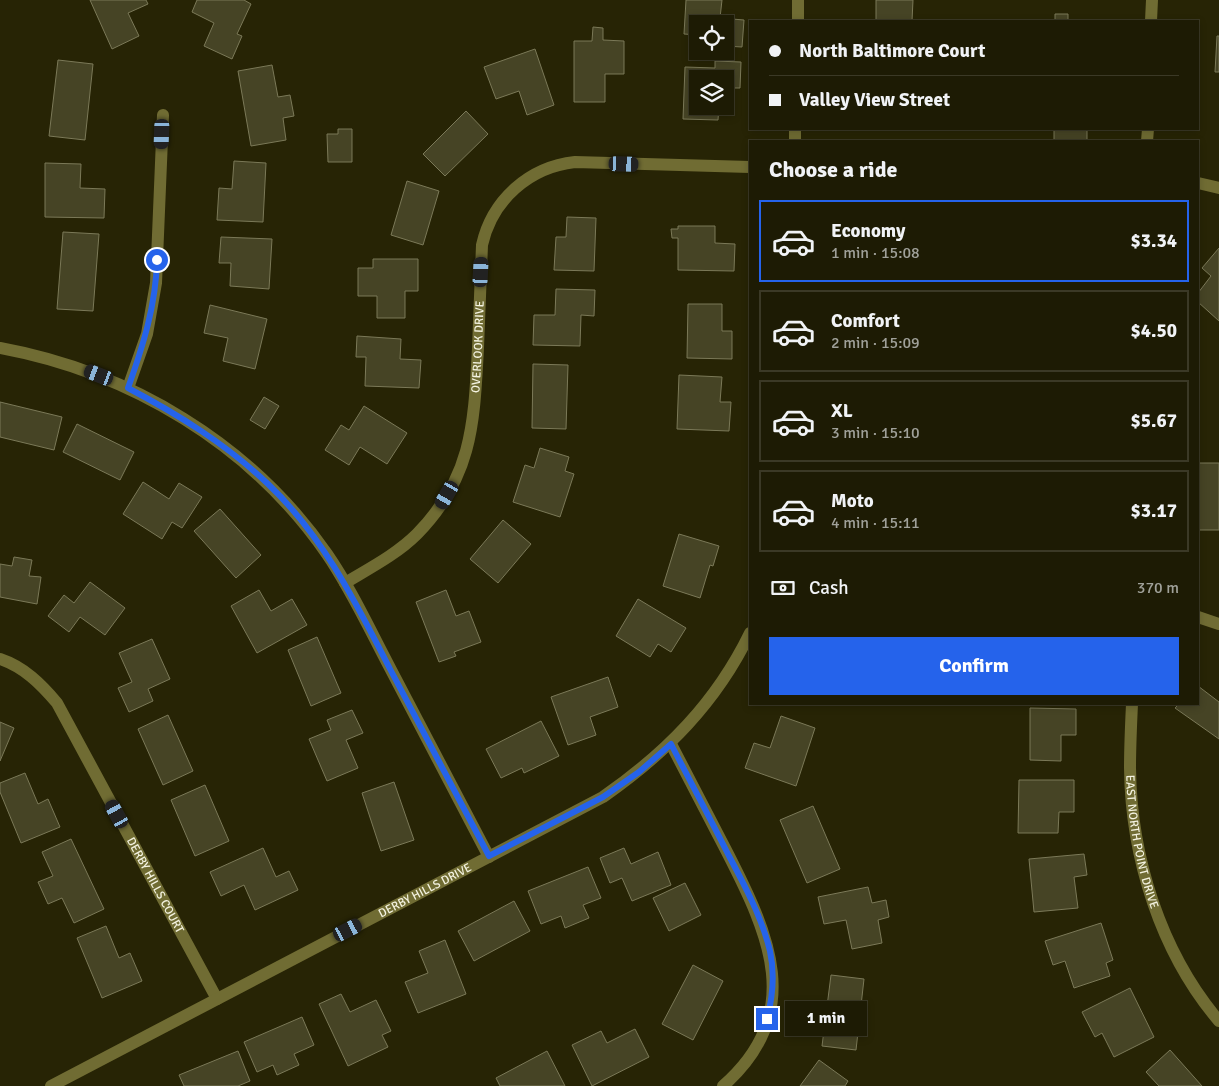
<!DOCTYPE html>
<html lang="en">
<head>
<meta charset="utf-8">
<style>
	body { margin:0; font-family:Signika,sans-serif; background:#2a2813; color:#f1f3f6; height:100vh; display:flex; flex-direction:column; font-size:19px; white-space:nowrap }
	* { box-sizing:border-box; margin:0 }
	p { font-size:16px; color:#a0a19a }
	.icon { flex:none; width:28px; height:28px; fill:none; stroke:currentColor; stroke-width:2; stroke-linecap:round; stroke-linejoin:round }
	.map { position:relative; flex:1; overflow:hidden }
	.details { position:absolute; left:749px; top:140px; width:450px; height:565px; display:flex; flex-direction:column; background:#1d1b04; border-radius:0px; box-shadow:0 2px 8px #0003,0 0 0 1px #3b3926 }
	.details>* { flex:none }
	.hud { position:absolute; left:749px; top:20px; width:450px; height:110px; border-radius:0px; box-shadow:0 2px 8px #0003,0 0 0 1px #3b3926; display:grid; align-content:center; height:110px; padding:0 20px; background:#1d1b04 }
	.fabs { position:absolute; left:689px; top:15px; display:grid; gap:10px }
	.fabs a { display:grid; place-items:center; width:45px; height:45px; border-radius:0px; background:#1d1b04; box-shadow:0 2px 8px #0003,0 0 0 1px #3b3926; font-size:25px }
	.end { position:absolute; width:22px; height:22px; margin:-11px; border:6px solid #2563eb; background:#fff; box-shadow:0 0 0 2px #fff }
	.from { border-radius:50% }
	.bubble { position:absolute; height:35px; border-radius:0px; background:#1d1b04; box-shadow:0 2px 8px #0003,0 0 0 1px #3b3926; font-size:16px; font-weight:700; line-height:35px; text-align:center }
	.car { position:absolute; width:15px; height:30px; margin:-15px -8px; border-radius:6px; box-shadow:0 0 4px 1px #0007; background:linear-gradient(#222 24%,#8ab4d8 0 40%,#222 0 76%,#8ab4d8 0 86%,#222 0) }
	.hud b { display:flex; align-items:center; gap:18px; height:48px; font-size:19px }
	.hud b+b { border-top:1px solid #3b3926 }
	.hud i { width:12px; height:12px; background:#f1f3f6 }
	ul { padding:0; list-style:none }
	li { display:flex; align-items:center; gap:15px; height:82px; margin:0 10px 8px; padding:0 10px; border:2px solid #3b3926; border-radius:0px }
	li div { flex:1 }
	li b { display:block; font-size:19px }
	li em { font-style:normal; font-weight:700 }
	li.selected { border-color:#2563eb }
	li>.icon { width:45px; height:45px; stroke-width:1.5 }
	h2 { padding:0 20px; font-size:22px; line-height:60px }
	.pay { display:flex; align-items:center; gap:12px; height:55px; padding:0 20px; font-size:19px }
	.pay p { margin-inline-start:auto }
	.cta { display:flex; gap:10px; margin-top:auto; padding:10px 20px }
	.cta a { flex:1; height:58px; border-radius:0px; background:#2563eb; color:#fff; font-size:20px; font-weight:700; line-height:58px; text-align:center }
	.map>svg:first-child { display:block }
</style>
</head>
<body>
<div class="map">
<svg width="1219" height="1086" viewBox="0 0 1219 1086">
	<rect width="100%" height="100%" fill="#272405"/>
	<path fill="#464425" stroke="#7b7958" d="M90 0H146L148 4 128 13 139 36 112 49Z
		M197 0H244L251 4 237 34 242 36 232 59 204 46 214 23 192 12Z
		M686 0H722L720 18 744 20 742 47 725 46V24H698V35L684 34Z
		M876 0H913L912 21H876Z
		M1055 14H1068V21H1055Z
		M593 27 603 28V40L624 41V74H605V102H574V41H592Z
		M1217 36H1219V72H1215Z
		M535 49 554 105 527 115 519 91 496 99 484 67Z
		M58 60 93 64 85 140 49 136Z
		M715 61 741 62 740 88H725V79H698V106H719L718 120 683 119 685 67 715 68Z
		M272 65 278 97 290 95 294 116 283 118 286 140 251 146 238 71Z
		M466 111 488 134 445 176 423 154Z
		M338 129H352V162H328L327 134H338Z
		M1054 129H1087V141H1054Z
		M234 161 266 163 263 222 217 220 219 188 232 189Z
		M45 163 81 164 80 188 105 189 104 218 45 217Z
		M407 181 439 191 423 245 391 235Z
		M567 217 596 218 594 271 554 270 556 237H566Z
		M678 226H715V243L735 244 734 271 678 270V238H672L671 229H678Z
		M63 232 99 234 93 311 57 309Z
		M221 237 272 239 269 289 230 286 231 263H219Z
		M1219 248V321L1198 302V293L1211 276 1202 268Z
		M373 259H418V291H405V318H377V296H358V268H373Z
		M556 289 595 290 594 316 581 315 580 346 533 345 534 315H555Z
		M688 304H722V331H732V359L687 358Z
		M210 305 267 319 255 369 223 361 228 338 204 333Z
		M357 336 401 339 400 359 421 360 419 388 365 386 366 357H356Z
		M533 364 568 365 566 429 532 428Z
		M679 375 722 377 720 402H731L729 431 677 429Z
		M264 397 279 406 265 429 250 420Z
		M0 402 62 417 54 450 0 437Z
		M364 406 407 433 387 464 360 447 349 465 325 450 341 425 349 430Z
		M77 424 134 452 120 480 63 452Z
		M540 448 569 457 565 471 574 474 560 517 513 502 525 465 534 468Z
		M1198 463H1219V530H1198Z
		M143 482 169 499 179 483 202 497 182 528 172 522 162 539 123 514Z
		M220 509 261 555 236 578 194 531Z
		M503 520 531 544 498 583 470 559Z
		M679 534 719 546 713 566 710 565 700 598 663 586Z
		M14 557 32 560 29 576 41 577 37 604 0 597V564L12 566Z
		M90 582 125 608 105 635 80 617 69 632 48 616 64 595 74 603Z
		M259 590 271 611 292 599 307 625 257 653 231 606Z
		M446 590 456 616 469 611 481 642 454 652 456 656 439 662 416 602Z
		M638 599 686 628 671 652 658 644 650 657 616 636Z
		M317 637 341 693 311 706 288 650Z
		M152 639 170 679 148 689 153 701 129 712 118 688 132 682 119 653Z
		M608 677 618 707 590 717 596 735 568 745 551 697Z
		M1198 686 1219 702V739L1175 708 1179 704H1198Z
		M1030 708 1076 709V735H1061V761L1030 760Z
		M352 710 363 733 346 740 358 768 327 781 309 739 331 730 327 720Z
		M168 715 193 771 163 785 138 729Z
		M781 716 815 728 796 786 745 768 754 743 770 748Z
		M541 721 559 756 524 773 522 768 501 778 486 749Z
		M0 722 14 728 0 761Z
		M25 773 38 804 48 799 60 827 21 843 0 792V783Z
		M1019 780H1074V812H1059L1058 833H1018Z
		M394 782 414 840 381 851 362 793Z
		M205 785 229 841 195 856 171 800Z
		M813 806 840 869 807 883 780 820Z
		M71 839 104 909 74 923 62 898 48 904 38 882 53 876 42 852Z
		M263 848 276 877 289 871 298 890 255 910 244 885 221 896 210 872Z
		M624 848 631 864 658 852 671 885 632 901 622 878 610 883 600 858Z
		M1084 854 1087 875 1074 877 1078 908 1034 912 1029 859Z
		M588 867 601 898 583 905 589 918 565 928 561 916 541 924 528 891Z
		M685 883 701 915 669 931 653 898Z
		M868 887 872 903 886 900 889 917 878 920 882 943 852 949 846 920 824 924 818 897Z
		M514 901 530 931 474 961 458 931Z
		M1101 923 1113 960 1106 963 1110 976 1074 988 1065 961 1053 965 1045 941Z
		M106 926 119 958 130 953 142 981 102 998 77 938Z
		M445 940 466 994 418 1013 405 982 428 973 419 951Z
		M693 965 723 981 693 1040 662 1024Z
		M831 975 864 979 856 1050 822 1046Z
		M1130 988 1154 1037 1114 1057 1102 1033 1095 1037 1082 1012Z
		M341 994 350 1012 376 1000 391 1031 382 1035 388 1047 348 1066 319 1004Z
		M302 1017 314 1045 294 1054 299 1065 277 1075 273 1065 257 1072 244 1042Z
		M635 1029 649 1057 592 1086 572 1045 601 1031 607 1043Z
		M1170 1050 1202 1086H1159L1146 1072Z
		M238 1051 250 1081 238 1086H184L179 1075Z
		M547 1051 565 1086H500L496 1078Z
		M819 1060 848 1081 845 1086H800Z"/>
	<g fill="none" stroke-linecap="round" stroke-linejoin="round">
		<g stroke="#706c33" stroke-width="12">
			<path d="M798 21V0"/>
			<path d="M1151 21 1152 0"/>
			<path d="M795 141V129"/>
			<path d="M1147 141 1148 129"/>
			<path d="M1198 183 1219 188"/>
			<path d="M0 348C130 372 251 444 327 554 351 589 369 628 389 666 422 729 455 793 489 857"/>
			<path d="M128 388 147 334 156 283 163 115"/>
			<path id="s1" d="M345 583C370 568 397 554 417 534 473 477 474 422 478 348 479 314 481 279 482 245 492 200 529 167 575 162L750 167"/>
			<path d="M1198 617 1219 624"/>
			<path id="s2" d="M0 659C24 667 41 684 57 703L217 999"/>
			<path id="s3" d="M1132 704C1131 725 1130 747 1130 768 1131 858 1161 953 1219 1021"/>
			<path d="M671 744C690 780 708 816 727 852 769 934 806 1013 723 1086"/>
			<path id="s4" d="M51 1086 603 797C666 753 716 703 750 633"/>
		</g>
	</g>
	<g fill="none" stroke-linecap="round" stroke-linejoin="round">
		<path stroke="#2563eb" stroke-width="6" d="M157 260C156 305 143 346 128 388 179 415 226 444 268 484 323 536 356 603 390 669 423 731 456 794 489 856L603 797 639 772 671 744C690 781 710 818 729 856 745 886 762 918 770 951 775 974 773 996 767 1019"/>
	</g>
	<g text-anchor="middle" stroke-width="4" stroke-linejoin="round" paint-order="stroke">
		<g font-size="12" fill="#f4f3e1" stroke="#0e0d03">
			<text dy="4" stroke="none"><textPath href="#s1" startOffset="290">OVERLOOK DRIVE</textPath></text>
			<text dy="4" stroke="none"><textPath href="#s3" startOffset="139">EAST NORTH POINT DRIVE</textPath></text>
			<text dy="4" stroke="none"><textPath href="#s2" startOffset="280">DERBY HILLS COURT</textPath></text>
			<text dy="4" stroke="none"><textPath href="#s4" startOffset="422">DERBY HILLS DRIVE</textPath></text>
		</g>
	</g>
</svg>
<div class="fabs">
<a><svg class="icon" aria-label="locate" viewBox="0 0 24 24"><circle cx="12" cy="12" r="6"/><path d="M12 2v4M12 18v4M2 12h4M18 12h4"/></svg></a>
<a><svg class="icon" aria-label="layers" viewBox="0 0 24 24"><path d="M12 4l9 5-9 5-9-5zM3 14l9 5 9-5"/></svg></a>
</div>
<i class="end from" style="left:157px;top:260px"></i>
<i class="end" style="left:767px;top:1019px"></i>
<div class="bubble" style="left:785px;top:1001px;width:82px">1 min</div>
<i class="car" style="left:162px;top:134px;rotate:182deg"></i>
<i class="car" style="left:624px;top:164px;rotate:92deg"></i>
<i class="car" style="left:481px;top:272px;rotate:3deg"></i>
<i class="car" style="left:99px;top:375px;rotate:291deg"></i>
<i class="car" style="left:447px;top:495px;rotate:210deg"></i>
<i class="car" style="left:117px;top:814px;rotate:331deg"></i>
<i class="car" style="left:348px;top:930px;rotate:63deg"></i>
<div class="hud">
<b><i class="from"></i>North Baltimore Court</b>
<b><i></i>Valley View Street</b>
</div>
<section class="details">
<h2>Choose a ride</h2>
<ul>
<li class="selected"><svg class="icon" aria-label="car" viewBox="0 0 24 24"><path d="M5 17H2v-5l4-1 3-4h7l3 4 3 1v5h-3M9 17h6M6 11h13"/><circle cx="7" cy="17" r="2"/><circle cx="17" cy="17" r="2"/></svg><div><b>Economy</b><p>1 min · 15:08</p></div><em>$3.34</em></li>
<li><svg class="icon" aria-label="car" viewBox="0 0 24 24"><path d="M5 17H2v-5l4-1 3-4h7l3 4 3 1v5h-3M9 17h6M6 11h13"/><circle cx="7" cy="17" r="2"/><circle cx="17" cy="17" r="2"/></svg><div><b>Comfort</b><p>2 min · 15:09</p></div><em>$4.50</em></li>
<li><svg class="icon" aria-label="car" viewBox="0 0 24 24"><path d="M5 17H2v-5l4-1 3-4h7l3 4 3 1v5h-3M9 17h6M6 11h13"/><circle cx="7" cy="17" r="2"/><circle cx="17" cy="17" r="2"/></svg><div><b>XL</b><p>3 min · 15:10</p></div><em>$5.67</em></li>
<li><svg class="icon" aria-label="car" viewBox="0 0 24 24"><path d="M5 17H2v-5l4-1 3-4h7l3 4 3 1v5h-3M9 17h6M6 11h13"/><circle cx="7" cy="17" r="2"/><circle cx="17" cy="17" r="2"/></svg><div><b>Moto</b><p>4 min · 15:11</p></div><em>$3.17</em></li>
</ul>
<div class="pay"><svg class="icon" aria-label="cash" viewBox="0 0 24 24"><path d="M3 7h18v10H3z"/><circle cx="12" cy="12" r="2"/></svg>Cash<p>370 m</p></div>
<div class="cta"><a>Confirm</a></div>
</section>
</div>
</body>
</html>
